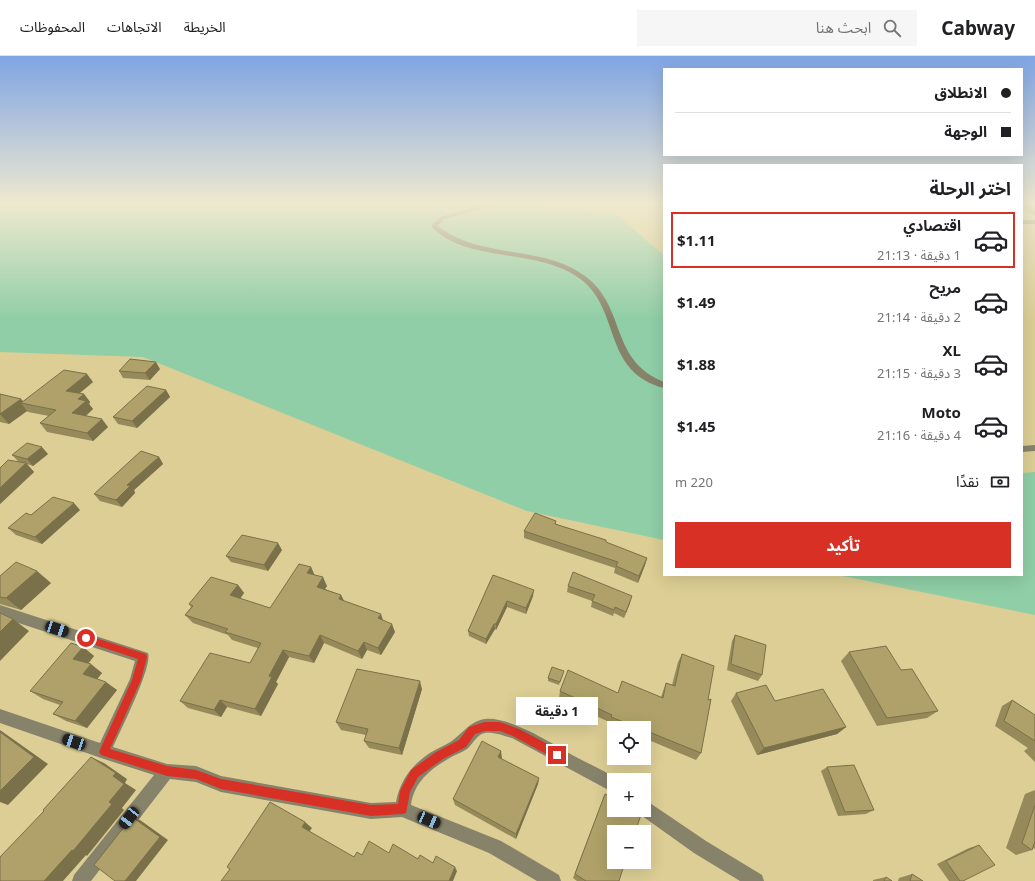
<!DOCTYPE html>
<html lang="ar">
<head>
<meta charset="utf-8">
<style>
	body { margin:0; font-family:"Noto Sans","Noto Sans Arabic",sans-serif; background:#f6f6f6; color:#202124; direction:rtl; height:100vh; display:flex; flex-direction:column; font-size:15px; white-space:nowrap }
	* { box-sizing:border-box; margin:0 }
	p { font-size:13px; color:#757577 }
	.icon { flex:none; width:22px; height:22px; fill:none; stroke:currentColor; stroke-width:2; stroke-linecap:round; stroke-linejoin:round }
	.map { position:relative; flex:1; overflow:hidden; direction:ltr }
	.sheet { position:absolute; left:663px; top:108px; width:360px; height:412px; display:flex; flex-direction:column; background:#fff; border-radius:0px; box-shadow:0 4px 16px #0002; direction:rtl }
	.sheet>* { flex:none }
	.hud { position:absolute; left:663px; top:12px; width:360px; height:88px; border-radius:0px; box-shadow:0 4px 16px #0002; direction:rtl; display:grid; align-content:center; height:88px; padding:0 12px; background:#fff }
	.controls { position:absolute; left:607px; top:665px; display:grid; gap:8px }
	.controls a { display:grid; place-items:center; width:44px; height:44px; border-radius:0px; background:#fff; box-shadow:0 4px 16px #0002; font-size:20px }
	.end { position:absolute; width:18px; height:18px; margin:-9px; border:5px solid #d93025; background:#fff; box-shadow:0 0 0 2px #fff }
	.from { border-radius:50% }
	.bubble { position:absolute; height:28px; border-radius:0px; background:#fff; box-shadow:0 4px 16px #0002; font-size:13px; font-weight:700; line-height:28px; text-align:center; direction:rtl }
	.car { position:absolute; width:12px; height:24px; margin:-12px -6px; border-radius:5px; box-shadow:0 0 3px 1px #0007; background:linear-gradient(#222 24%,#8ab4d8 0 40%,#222 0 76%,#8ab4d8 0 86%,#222 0) }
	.hud b { display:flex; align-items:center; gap:14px; height:38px; font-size:15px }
	.hud b+b { border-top:1px solid #e0e0e0 }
	.hud i { width:10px; height:10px; background:#202124 }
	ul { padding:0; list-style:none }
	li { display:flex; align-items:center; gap:12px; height:56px; margin:0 8px 6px; padding:0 4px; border:2px solid transparent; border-radius:0px }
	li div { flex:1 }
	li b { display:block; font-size:15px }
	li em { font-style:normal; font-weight:700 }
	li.current { border-color:#d93025 }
	li>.icon { width:36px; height:36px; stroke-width:1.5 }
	h2 { padding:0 12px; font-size:18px; line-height:48px }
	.pay { display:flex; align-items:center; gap:10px; height:44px; padding:0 12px; font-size:15px }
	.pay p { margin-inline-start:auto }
	.action { display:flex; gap:8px; margin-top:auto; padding:8px 12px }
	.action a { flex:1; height:46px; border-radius:0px; background:#d93025; color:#fff; font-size:16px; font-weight:700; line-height:46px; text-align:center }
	header { display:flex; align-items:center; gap:24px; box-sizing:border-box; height:56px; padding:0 20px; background:#fff; border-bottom:1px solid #e0e0e0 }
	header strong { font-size:19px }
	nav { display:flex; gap:22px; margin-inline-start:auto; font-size:14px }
	.search { width:280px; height:36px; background:#f6f6f6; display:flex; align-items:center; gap:10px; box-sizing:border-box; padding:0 14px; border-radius:0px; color:#757577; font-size:15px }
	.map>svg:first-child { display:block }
</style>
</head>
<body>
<header>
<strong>Cabway</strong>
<div class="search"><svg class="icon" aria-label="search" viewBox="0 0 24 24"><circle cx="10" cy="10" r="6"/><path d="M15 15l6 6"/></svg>ابحث هنا</div>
<nav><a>الخريطة</a><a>الاتجاهات</a><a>المحفوظات</a></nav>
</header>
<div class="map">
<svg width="1035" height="825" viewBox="0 0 1035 825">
	<rect width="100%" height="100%" fill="#dcce94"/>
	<path fill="#8fcea6" d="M532 148 614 157 664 199V484L527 455 143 301 0 296V149Z
		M1035 416V559L838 519H1022V417Z"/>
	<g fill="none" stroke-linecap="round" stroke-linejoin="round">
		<path fill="#87826a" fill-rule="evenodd" d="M488 148H499L444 163 438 170C481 204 542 188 585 220 627 251 609 304 664 326V332C603 316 621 257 583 225 540 190 467 209 431 170L440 161Z
			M1022 148H1025L1035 155V160L1022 152Z
			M1022 164H1035V168H1022Z
			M1035 389V395L1022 396V390Z
			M0 549 148 597C153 610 120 675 113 691L167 708 196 710 221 720 371 747 396 746C401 718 420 700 445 689 460 682 468 665 485 663 509 660 553 688 574 700 589 708 605 715 620 724H614V737L512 682C504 680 494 676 485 677 477 678 473 688 467 693 461 697 454 699 448 703 429 714 414 727 411 749L501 785 559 819 561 825H537L489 797 402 761 371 763 221 736 196 726 170 723 91 825H72L74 819 154 719 104 703 0 667V653L100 687 130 623 135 605 0 561Z
			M644 743 706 785 762 819 764 825H740L694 797 638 757 637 754H644Z"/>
	</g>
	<path fill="#968a5a" d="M160 313 150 324 123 322 119 315Z
		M93 326 80 337 84 338 90 346 89 348 93 353 86 360 108 371 93 385 47 376 40 367 49 360 28 356 27 355 9 368 0 366V338L21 343 23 346Z
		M166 334 170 341 137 372 118 368 113 361Z
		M48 398 33 410 27 408 34 416 0 448V412L22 407 19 406 12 399Z
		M159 401 163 408 134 434 135 437 122 451 100 445 94 438Z
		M80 454 42 488 16 479 8 472 31 459Z
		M556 465V468L647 502 645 509 638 527 614 517 615 512 524 482V475Z
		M282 494 268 515 231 506 226 500Z
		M311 511 314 519 327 530 325 533 341 539 344 545 383 564 395 576 381 599 367 594 362 603 324 587 314 607 289 601 276 626 278 628 261 660 227 651 221 661 188 652 180 645 250 607 258 592 232 584 228 579 193 567 185 559 191 551 189 548 238 529 244 537 240 543 270 552Z
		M493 519 533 540 526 558 507 551 496 574 495 573 486 588 469 580 468 575Z
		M0 520 51 527 21 554 0 548Z
		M568 530 630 547 624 562 614 557 613 560 591 551 592 545 567 536Z
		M735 579 762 619 758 625 727 614 732 585Z
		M83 591 94 600 88 608 102 617 97 623 117 634 87 672 66 665 53 658 60 649 43 643 30 635Z
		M849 596 901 614 938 655 927 662 877 670 841 605Z
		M682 598 708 644 701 697 696 704 644 682V672H619L609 668V666L559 643 560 635 618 637 661 641 663 635 666 627 672 629 678 606Z
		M563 618 559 629 548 625V622Z
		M422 633 402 699 369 692 364 685 366 679 341 674 336 666Z
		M736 637 775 645 846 671 837 678 757 699 731 645Z
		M1012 644 1035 659V706L1024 695 1028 692 995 670 1002 650Z
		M501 695V703L539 722 538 728 516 783 455 749 453 743Z
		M827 711 874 754 866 758 838 760 821 715Z
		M1035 734V793L1033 792 1032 794 1016 799 1006 792 1025 738Z
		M605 738 619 825H577L573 822Z
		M979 789 963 825H949L937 808 969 792Z
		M912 818 923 825H898L899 822Z
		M886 821 892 825H873V824Z"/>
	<path fill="#7a714a" d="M156 306 160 313 150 324 145 317Z
		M87 318 93 326 72 343 66 335Z
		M166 334 170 341 137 372 132 365Z
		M84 338 90 346 89 348 93 353 79 365 72 357 78 343Z
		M21 343 26 348 21 347 27 355 9 368 0 358Z
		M102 363 108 371 93 385 87 377Z
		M42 391 48 398 33 410 27 403Z
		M159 401 163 408 134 434 135 437 122 451 116 444 127 429Z
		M26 407 34 416 0 448V432Z
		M74 447 80 454 42 488 35 481Z
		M278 487 282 494 268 515 264 509Z
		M647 502 645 509 638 527 639 520Z
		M311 511 315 520 307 517Z
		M37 515 51 527 21 554 6 542Z
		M323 521 327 530 321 539 317 531Z
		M238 529 244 537 236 548 230 539Z
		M534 534 533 540 526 558V552Z
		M341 539 345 547 339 543Z
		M632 540 630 547 624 562 626 556Z
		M507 545V551L496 574V568Z
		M381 558 384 567 378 562Z
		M13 563 29 575 0 605V576Z
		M392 568 395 576 381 599 378 592Z
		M494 568 495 573 486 588V583Z
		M320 579 324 587 314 607 309 600Z
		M364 586 367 594 362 603 358 595Z
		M83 591 94 600 84 612 73 603Z
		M283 594 289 601 276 626 278 628 261 660 255 653 269 620Z
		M91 608 102 617 94 627 83 618Z
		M420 625 422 633 402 699 399 692Z
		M106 626 117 634 87 672 75 665Z
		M220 644 227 651 221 661 214 654Z
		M846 671 837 678 757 699 764 692Z
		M0 674 48 708 8 749 0 746Z
		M501 695 502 702 499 708 498 701Z
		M91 701 104 707 127 723 125 727 136 734 122 752 124 754 87 800 86 799 63 825H44L109 746 113 720Z
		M539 722 538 728 516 783V778Z
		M132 761 140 764 168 784 136 825H125Z
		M305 766 312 772 309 776 302 771Z
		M455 811 457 815 453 825H449Z"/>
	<path fill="#afa169" stroke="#7a714a" d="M130 303 156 306 145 317 119 315Z
		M64 314 87 318 66 335 84 338 78 343 86 345 72 357 102 363 87 377 40 367 56 354 21 347Z
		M147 330 166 334 132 365 113 361Z
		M0 338 21 343 0 358Z
		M27 387 42 391 27 403 12 399Z
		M141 395 159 401 127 429 130 430 116 444 94 438Z
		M8 404 26 407 0 432V412Z
		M53 441 74 447 35 481 8 472 26 457 31 459Z
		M535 457 556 465 555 468 606 484V486L647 502 639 520 616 510 618 506 524 475Z
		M242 479 278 487 264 509 226 500Z
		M16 506 37 515 6 542 0 541V520Z
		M299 508 311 511 307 517 323 521 317 531 341 539 339 543 381 558 378 562 392 568 378 592 364 586 358 595 320 579 309 600 283 594 269 620 272 621 255 653 220 644 214 654 180 645 210 597 250 607 261 587 225 576 228 573 185 559 193 550 189 548 211 521 238 529 230 539 270 552Z
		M573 516 632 540 626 556 615 551 614 554 592 545 595 539 568 530Z
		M493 519 534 534 526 552 507 545 496 568H494L486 583 468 575Z
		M0 557 13 563 0 576Z
		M735 579 766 589 762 619 731 608Z
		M71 587 83 591 73 603 91 608 83 618 106 626 75 665 53 658 63 646 30 635Z
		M886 590 901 614 912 613 938 655 887 662 849 596Z
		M682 598 714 610 708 644 711 643 701 697 644 674V672H639L611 661 612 659 560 635 568 614 618 637 622 625 663 642 666 627 675 630Z
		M552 611 564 615 560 626 548 622Z
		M357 613 420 625 399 692 364 685 368 673 336 666Z
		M766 629 775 645 823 633 846 671 764 692 736 637Z
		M1012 644 1035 659V685L1004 665Z
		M0 676 34 701 0 735Z
		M482 685 501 695 498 701 539 722 516 778 453 743Z
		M91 701 116 717 113 720 124 728 109 746 112 748 73 795 72 794 44 825H0V801L44 755 43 754Z
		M854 709 874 754 845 756 827 711Z
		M605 738 614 743V754H633L641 759 635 776H614V806H625L619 825H586L575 818Z
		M270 746 305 766 302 771 354 801 357 796 362 799 369 785 389 797 393 788 418 803 420 799 433 807 436 800 455 811 449 825H221L230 813 227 811Z
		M1035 749V785L1032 794 1022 787Z
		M132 761 160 781 125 825H115L94 809Z
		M979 789 995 809 963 825H960L946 805Z
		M912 818 923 825H910Z
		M886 821 892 825H884Z"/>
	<linearGradient id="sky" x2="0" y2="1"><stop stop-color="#7fa5e4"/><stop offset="0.56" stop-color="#efe9cf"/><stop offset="1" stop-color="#efe9cf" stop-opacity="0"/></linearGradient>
	<rect width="1035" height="264" fill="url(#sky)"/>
	<path fill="#d93025" d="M86 579 146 598 147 601 141 624 110 693 167 710 196 714 221 723 371 749 398 748 400 735 411 714 436 696 459 684 469 671 472 670 485 666H500L519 673 561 695 562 699 561 702 557 704 513 680 500 675H485L475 678 466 691 443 703 418 721 410 736 406 757 402 758 371 760 221 733 196 723 167 720 101 699 99 696 132 624 138 603 83 585 82 582Z"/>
</svg>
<div class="controls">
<a><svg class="icon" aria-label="locate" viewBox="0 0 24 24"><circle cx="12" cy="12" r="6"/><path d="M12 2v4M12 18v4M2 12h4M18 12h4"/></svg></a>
<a>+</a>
<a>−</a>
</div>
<i class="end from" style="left:86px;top:582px"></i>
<i class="end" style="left:557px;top:699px"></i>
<div class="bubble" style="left:516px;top:641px;width:82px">1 دقيقة</div>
<i class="car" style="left:57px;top:573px;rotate:108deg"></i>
<i class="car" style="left:74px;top:686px;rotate:289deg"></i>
<i class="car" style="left:129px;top:762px;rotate:218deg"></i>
<i class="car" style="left:429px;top:764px;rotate:113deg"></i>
<div class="hud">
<b><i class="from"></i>الانطلاق</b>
<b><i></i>الوجهة</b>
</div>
<section class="sheet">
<h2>اختر الرحلة</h2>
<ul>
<li class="current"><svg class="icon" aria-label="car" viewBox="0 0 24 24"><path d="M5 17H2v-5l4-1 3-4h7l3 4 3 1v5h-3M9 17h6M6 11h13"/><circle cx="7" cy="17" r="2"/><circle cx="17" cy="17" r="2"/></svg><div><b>اقتصادي</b><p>1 دقيقة · 21:13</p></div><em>$1.11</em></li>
<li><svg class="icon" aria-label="car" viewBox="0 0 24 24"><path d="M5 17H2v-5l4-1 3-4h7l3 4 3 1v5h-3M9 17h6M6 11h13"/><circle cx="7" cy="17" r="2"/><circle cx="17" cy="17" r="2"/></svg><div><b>مريح</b><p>2 دقيقة · 21:14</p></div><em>$1.49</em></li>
<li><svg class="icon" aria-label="car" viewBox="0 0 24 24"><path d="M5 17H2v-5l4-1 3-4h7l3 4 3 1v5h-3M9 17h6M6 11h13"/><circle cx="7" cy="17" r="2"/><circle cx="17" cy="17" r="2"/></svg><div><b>XL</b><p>3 دقيقة · 21:15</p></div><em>$1.88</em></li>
<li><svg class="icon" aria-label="car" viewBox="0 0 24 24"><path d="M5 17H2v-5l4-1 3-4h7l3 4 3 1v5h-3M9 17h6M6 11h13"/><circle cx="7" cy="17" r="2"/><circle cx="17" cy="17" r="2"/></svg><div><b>Moto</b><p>4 دقيقة · 21:16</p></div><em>$1.45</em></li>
</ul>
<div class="pay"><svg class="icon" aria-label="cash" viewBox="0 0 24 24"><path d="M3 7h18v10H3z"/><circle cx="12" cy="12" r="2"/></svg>نقدًا<p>220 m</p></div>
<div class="action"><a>تأكيد</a></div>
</section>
</div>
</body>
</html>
